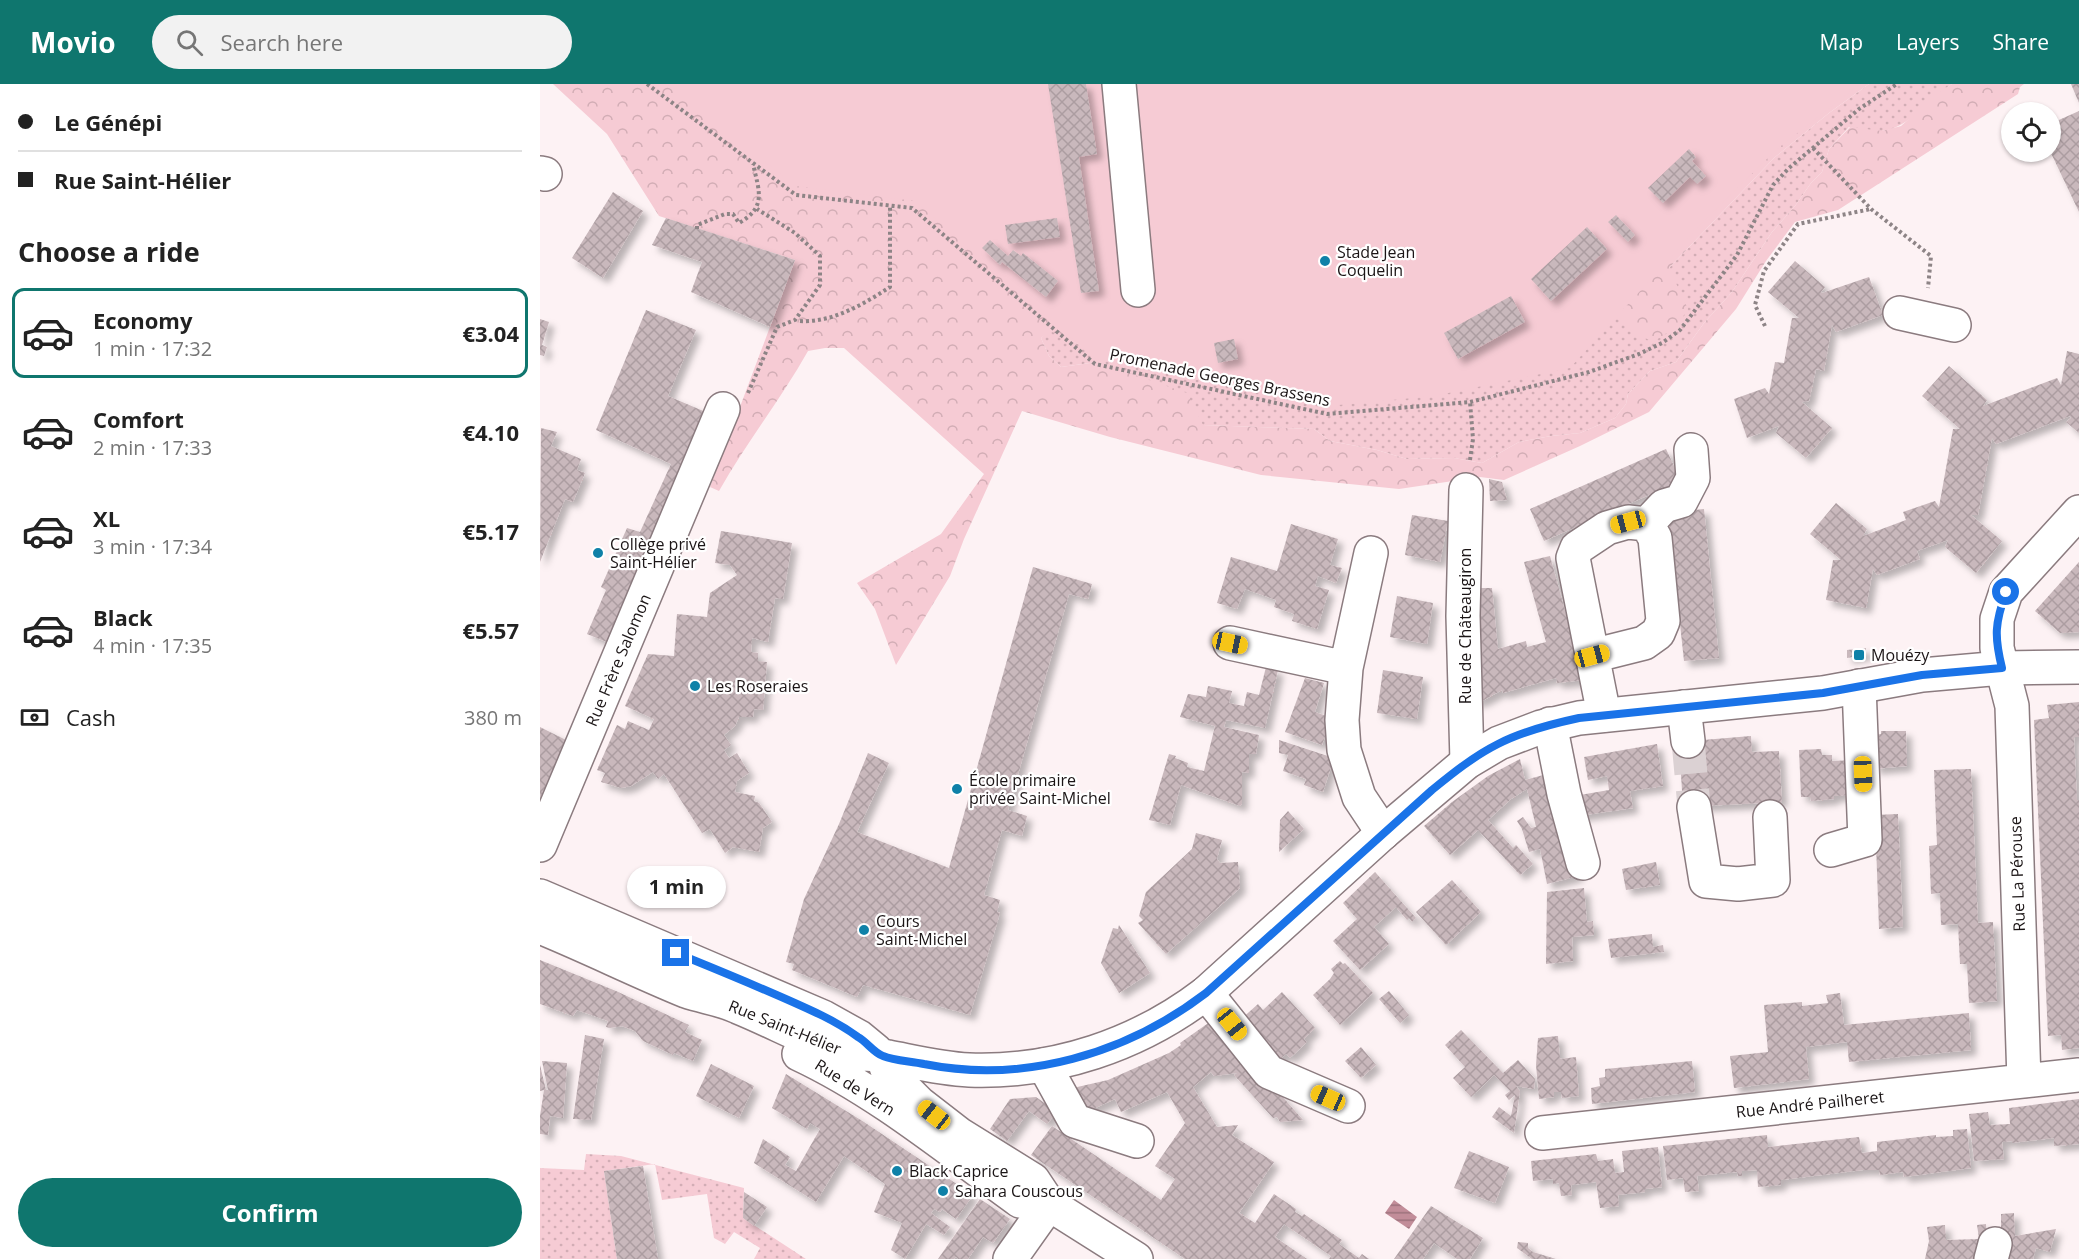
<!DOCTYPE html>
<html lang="en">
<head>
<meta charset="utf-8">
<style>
	body { margin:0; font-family:"Open Sans",sans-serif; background:#f2f2f2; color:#222; height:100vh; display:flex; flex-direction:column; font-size:22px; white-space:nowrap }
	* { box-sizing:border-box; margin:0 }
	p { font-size:20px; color:#767676 }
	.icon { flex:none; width:33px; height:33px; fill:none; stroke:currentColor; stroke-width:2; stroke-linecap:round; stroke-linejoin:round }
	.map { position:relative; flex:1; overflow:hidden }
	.details { display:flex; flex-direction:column; background:#fff; width:540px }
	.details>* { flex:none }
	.banner { display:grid; align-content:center; height:132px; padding:0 18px; background:#fff }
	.fabs { position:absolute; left:1461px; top:18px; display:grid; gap:12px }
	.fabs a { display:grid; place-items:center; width:60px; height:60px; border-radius:50%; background:#fff; box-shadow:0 2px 4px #0004; font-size:30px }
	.end { position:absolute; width:27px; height:27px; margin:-14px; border:8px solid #1a73e8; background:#fff; box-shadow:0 0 0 3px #fff }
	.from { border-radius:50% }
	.bubble { position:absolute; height:42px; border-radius:21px; background:#fff; box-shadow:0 2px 4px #0004; font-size:20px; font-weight:700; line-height:42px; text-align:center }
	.car { position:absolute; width:18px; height:36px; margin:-18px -9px; border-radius:8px; box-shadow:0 0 4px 2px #0007; background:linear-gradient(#f5c518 24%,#345 0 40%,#f5c518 0 76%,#345 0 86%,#f5c518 0) }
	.banner b { display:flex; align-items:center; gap:21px; height:57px; font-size:22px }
	.banner b+b { border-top:2px solid #e0e0e0 }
	.banner i { width:15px; height:15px; background:#222 }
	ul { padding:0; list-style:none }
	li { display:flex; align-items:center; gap:18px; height:90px; margin:0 12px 9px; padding:0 6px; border:3px solid transparent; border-radius:12px }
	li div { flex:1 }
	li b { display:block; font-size:22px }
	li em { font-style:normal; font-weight:700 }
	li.selected { border-color:#0f766e }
	li>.icon { width:54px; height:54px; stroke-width:1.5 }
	h2 { padding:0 18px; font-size:27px; line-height:72px }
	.pay { display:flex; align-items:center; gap:15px; height:66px; padding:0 18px; font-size:22px }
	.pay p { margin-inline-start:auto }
	.button { display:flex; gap:12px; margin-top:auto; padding:12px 18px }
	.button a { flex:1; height:69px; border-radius:36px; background:#0f766e; color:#fff; font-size:24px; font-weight:700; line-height:69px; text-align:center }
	header { display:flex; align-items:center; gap:36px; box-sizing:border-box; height:84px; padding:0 30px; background:#0f766e; color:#fff }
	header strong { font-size:28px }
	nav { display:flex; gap:33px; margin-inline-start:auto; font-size:21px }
	.search { width:420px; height:54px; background:#f2f2f2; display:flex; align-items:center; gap:15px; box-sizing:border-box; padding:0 21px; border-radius:33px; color:#767676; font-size:22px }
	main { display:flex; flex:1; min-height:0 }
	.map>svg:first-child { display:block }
</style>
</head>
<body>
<header>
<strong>Movio</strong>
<div class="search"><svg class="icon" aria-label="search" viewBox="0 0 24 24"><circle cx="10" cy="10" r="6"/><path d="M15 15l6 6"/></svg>Search here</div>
<nav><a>Map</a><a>Layers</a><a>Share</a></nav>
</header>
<main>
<section class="details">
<div class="banner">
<b><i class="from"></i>Le Génépi</b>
<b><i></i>Rue Saint-Hélier</b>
</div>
<h2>Choose a ride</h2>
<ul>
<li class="selected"><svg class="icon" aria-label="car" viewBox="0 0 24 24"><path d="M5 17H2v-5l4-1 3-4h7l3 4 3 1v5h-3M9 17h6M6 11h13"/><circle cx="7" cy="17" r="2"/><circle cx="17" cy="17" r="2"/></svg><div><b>Economy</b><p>1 min · 17:32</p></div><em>€3.04</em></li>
<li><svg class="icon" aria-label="car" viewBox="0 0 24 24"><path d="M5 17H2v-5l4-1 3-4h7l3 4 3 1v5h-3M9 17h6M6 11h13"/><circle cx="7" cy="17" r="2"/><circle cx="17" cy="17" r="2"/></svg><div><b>Comfort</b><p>2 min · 17:33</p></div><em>€4.10</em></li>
<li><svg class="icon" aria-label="car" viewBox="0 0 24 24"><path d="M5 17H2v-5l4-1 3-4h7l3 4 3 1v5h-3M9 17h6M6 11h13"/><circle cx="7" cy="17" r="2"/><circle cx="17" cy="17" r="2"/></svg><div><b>XL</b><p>3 min · 17:34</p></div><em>€5.17</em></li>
<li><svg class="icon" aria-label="car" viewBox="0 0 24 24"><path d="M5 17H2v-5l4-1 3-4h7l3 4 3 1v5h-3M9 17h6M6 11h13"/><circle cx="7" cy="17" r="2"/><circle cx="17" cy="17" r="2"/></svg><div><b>Black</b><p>4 min · 17:35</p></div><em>€5.57</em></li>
</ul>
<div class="pay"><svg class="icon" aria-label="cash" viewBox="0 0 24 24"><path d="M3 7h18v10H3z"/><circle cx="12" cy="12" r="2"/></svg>Cash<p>380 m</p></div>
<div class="button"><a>Confirm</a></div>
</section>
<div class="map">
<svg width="1539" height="1175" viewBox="0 0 1539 1175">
	<defs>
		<pattern id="grass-dots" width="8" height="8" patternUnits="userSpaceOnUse" patternTransform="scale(1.5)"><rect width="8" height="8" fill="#f6cbd4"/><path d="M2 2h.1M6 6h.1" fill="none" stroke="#d2adb5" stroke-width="1.8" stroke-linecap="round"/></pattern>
		<pattern id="forest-crowns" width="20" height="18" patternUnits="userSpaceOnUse" patternTransform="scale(1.5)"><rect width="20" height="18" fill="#f6cbd4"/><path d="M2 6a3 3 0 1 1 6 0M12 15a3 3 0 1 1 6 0" fill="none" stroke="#d2adb5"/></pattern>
		<pattern id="water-rules" width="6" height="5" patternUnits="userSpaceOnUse" patternTransform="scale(1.5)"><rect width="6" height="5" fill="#c28d99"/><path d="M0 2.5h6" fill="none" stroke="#9d727c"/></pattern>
		<pattern id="building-cross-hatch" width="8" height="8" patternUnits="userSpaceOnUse" patternTransform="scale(1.5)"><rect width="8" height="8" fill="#c9b8bc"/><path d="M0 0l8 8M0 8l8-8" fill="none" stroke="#ac9da1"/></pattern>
		<filter id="shadow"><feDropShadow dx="5.5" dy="5.5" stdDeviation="3" flood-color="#0004"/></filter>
	</defs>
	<rect width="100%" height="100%" fill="#fdf2f4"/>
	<path fill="url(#grass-dots)" d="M1329 0H1412C1390 14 1368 45 1342 47 1332 48 1320 45 1309 43L1289 65 1282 88 1271 99 1255 122 1232 148 1192 208 1164 239 1136 278 1110 287 1088 310 1086 320 1075 334 1040 349 1011 352 979 358 942 379 914 374 867 375 837 366 790 357 774 345 662 341 557 278 521 283 509 272 501 254 509 246 551 266 1129 184 1234 74 1289 29Z
		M46 1070 81 1072 204 1104 203 1134 266 1175H214L220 1164 194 1148 185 1160 174 1154 167 1110 122 1116 115 1080 64 1087 77 1175H0V1084L44 1086Z"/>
	<path fill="url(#forest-crowns)" d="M13 0H133L1234 59 1309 0H1329L1289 29 1234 74 1129 184 1148 225 1136 243 1113 258 1089 246 1075 229 551 266 510 247 501 254 509 272 521 283 557 278 647 309 663 341 774 345 790 357 837 366 867 375 914 374 942 379 979 358 1011 352 1040 349 1075 334 1086 320 1088 310 1110 287 1136 278 1164 239 1192 208 1232 148 1255 122 1271 99 1282 88 1289 65 1310 43 1342 47 1361 42 1399 8 1412 0H1484L1480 3 1478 10 1298 126 1255 138 1226 177 1196 225 1109 328 1040 362 964 396 940 393 859 405 721 391 570 353 482 327 424 455 410 492 356 581 335 525 317 499 401 450 444 390 304 264H285L268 267C241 315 206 359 179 407L170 403 255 176 119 132 67 50Z"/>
	<path fill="#f6cbd4" d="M125 0H1320L1237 65 1160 141 1030 284 894 312 788 322 556 275 375 117 256 102Z"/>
	<path fill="url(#water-rules)" d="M854 1116 877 1133 869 1145 845 1129Z"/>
	<path fill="url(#building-cross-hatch)" filter="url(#shadow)" d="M508 0H546L557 70 539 73 559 207 541 209Z
		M1531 0H1539V19Z
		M1539 27V128L1510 67V40Z
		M1149 65 1156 73 1152 77 1166 92 1157 100 1150 93 1123 119 1108 104Z
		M73 108 103 127 63 194 32 174Z
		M1076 131 1095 151 1088 158 1068 138Z
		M126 134 255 176 230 243 151 208 162 178 112 161Z
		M517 134 520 153 468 160 465 141Z
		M1047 143 1067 165 1011 217 991 195Z
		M450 156 468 172 473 166 481 172 483 169 518 197 506 213 462 178 460 181 442 164Z
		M1255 177 1285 203 1281 208 1282 209 1329 193 1343 231 1296 248 1292 241 1284 287 1276 285 1269 317 1262 318 1292 344 1266 374 1236 349 1239 342 1207 354 1194 315 1225 304 1229 310 1235 278 1244 279 1252 234H1259L1228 208Z
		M971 212 985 238 918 275 904 249Z
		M106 226 156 246 128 312 168 329 69 559 47 550 66 506 61 503 87 444 100 448 131 380 56 346Z
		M0 235 9 238 2 261 7 263 4 272 0 271Z
		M694 255 698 275 678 279 674 259Z
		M1527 267 1539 270V349L1526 338 1531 334 1530 332 1456 360 1452 354 1438 431H1431L1462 457 1436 489 1405 463 1408 456 1377 467 1380 475 1337 491 1333 485 1326 524 1286 516 1293 476H1301L1270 450 1296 419 1327 445 1323 452 1366 436 1363 428 1395 417 1399 423 1413 345H1420L1382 312 1409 282 1447 316 1443 322 1517 294 1521 301Z
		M1 344 17 348 11 362 41 375 37 386 45 389 33 418 25 415 0 478Z
		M1126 365 1141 397 1004 457 990 425Z
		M949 395 962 398 967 416 950 417Z
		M1164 425 1179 574 1144 577 1128 429Z
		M872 431 908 437 900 478 865 471Z
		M751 440 798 455 790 481 802 484 796 499 778 492 775 502 789 506 777 545 752 537 754 530 734 523 736 516 705 505 697 525 677 519 691 473 737 487Z
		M181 447 252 459 243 515 235 514 228 558 212 554 211 568 218 569V577L227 578 223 626 214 625 213 633H199L195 642 184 651 191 661 184 666 189 674 197 669 209 689 197 697 195 708 215 712 214 717 219 719 232 738 223 744 219 768 193 763 185 769 170 745 162 749 124 690 118 695 113 688 91 702 81 704 61 698 65 689 57 686 77 641 85 645 88 637 109 646 114 635 85 622 108 570 134 572 137 530 167 533 170 509 197 491 190 481 175 479Z
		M1010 472 1044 596 1017 599 1016 594 963 609 962 606 944 616 934 619 935 597 942 596 935 558 937 504H952L958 565 986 557 987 563 1006 558 984 478Z
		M1539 478V548L1520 549 1495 527Z
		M493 483 552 500 548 515 529 510 468 726 487 732 482 752 462 746 444 811 460 816 457 828 460 829 430 931 323 901 317 913 252 886 254 880 246 878 264 815 299 740 328 669 349 679 317 748 409 784Z
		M857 512 893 519 887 560 850 553Z
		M1326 564V571L1307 574V566Z
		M726 583 738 586 725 644 686 636 684 643 719 651 716 670H709V689L702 688V720L700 722 641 701 630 741 609 736 629 670 636 672 635 674 648 679 647 683 664 687 675 642 640 633 648 610 666 613 668 602 692 607 689 619 704 622 707 608 719 611Z
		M843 586 883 593 877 635 837 629Z
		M765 594 784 599 775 628 792 634 782 661 745 648Z
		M1539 618V653H1534L1537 716H1539V964L1522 966 1521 951 1508 952 1494 636 1509 634 1507 621Z
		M0 643 30 658 0 721Z
		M1341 647H1366L1367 682 1334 685 1332 651 1341 650Z
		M1211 652 1212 668 1239 667 1242 718 1143 723 1139 658Z
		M739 656 794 674 783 708 764 701 766 695 743 687 748 671 739 669Z
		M1117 660 1123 702 1090 707 1093 724 1038 732 1034 712 1069 706 1067 692 1048 696 1044 673Z
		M1281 665 1282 671H1292V677L1315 676 1317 711 1294 712V715L1271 717 1270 713H1261L1259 666Z
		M980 675 985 696 1007 690 1038 792 1007 800 1000 765 989 768 982 745 977 737 983 733 991 744 996 743 987 705 971 715 948 736 973 764 976 761 993 780 980 791 938 746 910 771 884 742 912 718 948 692Z
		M1431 685 1438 839 1453 838 1457 917 1429 919 1427 880H1420L1418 840 1401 841 1400 809 1391 810 1389 762 1397 761 1394 686Z
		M748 727 764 745 739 768 740 736Z
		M1358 730 1363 843 1339 845 1335 731Z
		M656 749 682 756 677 775 680 779 698 778 700 804 626 870 598 839 603 836 599 832 606 808 652 765Z
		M1116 778 1120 801 1086 806 1082 785Z
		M835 788 876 834 872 838 869 834 867 836 856 823 834 843 849 860 820 886 793 857 817 835 803 819Z
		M912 796 941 828 906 861 876 828Z
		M1044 804 1047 838 1053 837 1054 851 1032 853 1033 877 1006 880 1007 808Z
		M579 841 610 889 579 909 561 879 573 844 578 845Z
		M1112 850 1113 863 1123 861 1124 868 1071 874 1068 855Z
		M0 876 76 907 149 941 145 948 162 956 153 977 134 969 133 971 103 957 95 947 82 942 70 944 66 943 68 937 37 926 33 932 0 920Z
		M800 877 803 880 805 879 833 909 800 941 773 911 790 895 794 889 791 885Z
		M849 907 869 931 860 939 839 915Z
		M742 908 775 944 764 955 767 958 750 974 746 970 734 981 699 937 718 920 723 926Z
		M1300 909 1304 941 1429 929 1431 966 1309 978 1307 958 1266 963 1269 995 1194 1004 1190 972 1228 968 1224 921 1262 918V922L1288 919 1286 911Z
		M674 935 763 1036 740 1038 737 1033 733 1034 694 991 697 989 674 992 671 988 653 1003 677 1043 698 1041 692 1051 734 1078 699 1129 715 1139 734 1110 756 1125 755 1128 762 1132 764 1130 802 1156 799 1160 819 1174 822 1170 829 1175H789L791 1172 744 1140 735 1153 767 1175H645L491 1071 512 1042 621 1116 635 1095 615 1082 645 1039 627 1008 581 1028 575 1015 542 1030 533 1004 568 996 629 969 641 961 640 959Z
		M921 946 963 989 978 976 995 995 994 1005 976 1002 980 1007 974 1049 952 1033 959 1023 971 1032 975 1011 969 1016 965 1011 970 1007 954 991 931 1013 913 994 925 983 905 961Z
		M45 951 64 955 51 1036 33 1035Z
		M1018 952 1020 975 1036 973 1039 1012 1022 1014 1021 1008H1014V1013L999 1015 996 981 998 954Z
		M821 963 836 981 821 994 805 977Z
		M2 977 27 979 23 1034 10 1032 8 1051 0 1050V1032L4 1006 0 1007V981L6 1006H8Z
		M1152 977 1155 1008 1052 1020 1051 1004 1060 1002 1059 994 1065 993V985Z
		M171 980 214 1002 199 1034 156 1012Z
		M246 990 324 1038 433 1111 416 1135 402 1125 400 1128 394 1125 391 1129 410 1143 404 1151 386 1140 365 1175 351 1166 362 1139 334 1128 345 1100 304 1072 276 1118 214 1079 223 1055 250 1073 245 1081 256 1087 280 1045 270 1039 267 1045 232 1024Z
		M496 1013 517 1028 507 1040 489 1027 467 1057 450 1045 470 1015Z
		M1539 1015V1060L1514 1062V1054L1472 1059V1057L1462 1058 1464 1075 1434 1077 1429 1030 1448 1028 1450 1041 1470 1040 1469 1024Z
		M1427 1045 1431 1084 1364 1093 1363 1088 1340 1091 1339 1086H1323L1241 1096V1101L1218 1103 1217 1086 1202 1087V1092H1198L1197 1088 1157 1092 1159 1107 1145 1108 1143 1094 1127 1096 1123 1062 1227 1051 1228 1063 1319 1053 1322 1069 1337 1067V1058L1396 1051V1053L1413 1052V1046Z
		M1118 1063 1122 1103 1105 1105V1108L1078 1111 1079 1122 1060 1124 1056 1098 1031 1101 1032 1111 1021 1112 1019 1099 1013 1100V1095L993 1097 991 1077 1056 1070 1058 1077 1073 1075 1075 1089 1084 1088 1082 1067Z
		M929 1067 969 1083 955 1119 914 1104Z
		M103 1082 118 1175H77L64 1087Z
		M204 1108 227 1123 214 1142 203 1134Z
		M440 1115 470 1135 453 1159 443 1153 428 1175H418L416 1173 414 1175H398Z
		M891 1122 943 1154 930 1175H917L894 1159 883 1175H854Z
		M1474 1129 1475 1152 1516 1145 1510 1168 1496 1164 1493 1175H1461V1130Z
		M1446 1140 1447 1154H1439L1437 1141Z
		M1405 1141 1406 1156 1440 1155 1435 1175H1385L1389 1157 1387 1143Z
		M978 1158 988 1159V1164L993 1168 1016 1175H992L977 1164Z"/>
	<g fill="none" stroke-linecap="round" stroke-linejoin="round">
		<path stroke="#dbd1d3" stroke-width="33" stroke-dasharray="33 16" stroke-linecap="butt" d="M1148 657 1154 723"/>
		<defs>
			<path id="minor" d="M579 0 598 206
				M0 89 5 90
				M1360 229 1414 241
				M926 406 923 532 927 678
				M1107 440 1124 422 1141 417 1153 394 1151 366
				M831 469 806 584 802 636 804 666 819 713 843 749
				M690 559 806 584
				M1052 572 1104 559 1118 549 1123 537 1115 454 1107 440 1088 438 1067 444 1037 464 1033 474 1064 631
				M1144 623 1148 657
				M1010 640 1024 710 1043 779
				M1154 723 1166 797 1198 800 1233 796 1230 733
				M0 761 183 325
				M1291 766 1325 756 1319 602
				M666 909 729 988 808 1022
				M504 981 535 1037 597 1057
				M1484 997 1472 622 1457 564V535L1466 508 1539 428
				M1002 1049 1539 991
				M470 1175 509 1120
				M1451 1175 1455 1160"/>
			<path id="major" d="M0 812 283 933 319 953 336 967
				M0 843C49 863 97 887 146 907 163 913 182 915 198 923 230 936 261 953 294 965 312 971 330 969 348 973 374 978 402 985 429 986 515 989 598 961 666 909L843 749 927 678 959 659 1001 643 1039 634 1283 609 1382 591 1462 584 1539 583
				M259 970C338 1007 409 1066 480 1117L509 1120
				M342 972 348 988 379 1019 419 1050 493 1096 509 1120 596 1175"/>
		</defs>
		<use href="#minor" stroke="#8b7b7f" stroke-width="36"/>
		<use href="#major" stroke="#8b7b7f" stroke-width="36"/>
		<path stroke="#8d8486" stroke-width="4" stroke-dasharray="3 3" stroke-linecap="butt" d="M107 0 256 111 372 124 555 280 787 330 930 318 1049 288 1099 270 1122 259 1140 246 1197 171 1233 101 1249 84 1319 25 1357 0
			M1273 64 1331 125 1391 172 1388 204
			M157 145V141L185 130H193L199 139C227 123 219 107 213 80
			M260 237C292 239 324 220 350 203V121
			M1225 242 1215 221 1224 187 1258 140 1331 125
			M208 309 237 243 255 236 280 201V172L255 149 217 125
			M930 376 933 355 930 318"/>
		<use href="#minor" stroke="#fff" stroke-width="33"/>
		<use href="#major" stroke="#fff" stroke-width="33"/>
	</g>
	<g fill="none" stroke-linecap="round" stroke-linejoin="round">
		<path stroke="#1a73e8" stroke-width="8" d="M136 869C185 889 235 909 283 932 295 938 307 945 318 953 327 958 334 969 343 972 355 977 371 977 384 980 484 1000 586 970 666 909L892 706C913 689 934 672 958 660 983 647 1011 640 1039 634L1283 609 1382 591 1462 584C1454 552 1455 539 1466 508"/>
	</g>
	<g fill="#0f81a8" stroke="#fff" stroke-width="2">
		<circle cx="785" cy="177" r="6"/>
		<circle cx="58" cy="469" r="6"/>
		<rect x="1313" y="565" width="12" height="12" rx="3"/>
		<circle cx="155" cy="602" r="6"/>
		<circle cx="417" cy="705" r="6"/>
		<circle cx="324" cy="846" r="6"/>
		<circle cx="357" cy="1087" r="6"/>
		<circle cx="403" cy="1107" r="6"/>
	</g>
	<g text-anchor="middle" stroke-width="4.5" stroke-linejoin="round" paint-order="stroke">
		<g font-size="16" fill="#1b1516" stroke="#fff" text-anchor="start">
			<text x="797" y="174">Stade Jean<tspan x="797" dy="18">Coquelin</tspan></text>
			<text x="70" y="466">Collège privé<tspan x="70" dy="18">Saint-Hélier</tspan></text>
			<text x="1331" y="577">Mouézy</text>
			<text x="167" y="608">Les Roseraies</text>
			<text x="429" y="702">École primaire<tspan x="429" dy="18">privée Saint-Michel</tspan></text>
			<text x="336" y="843">Cours<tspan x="336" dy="18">Saint-Michel</tspan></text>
			<text x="369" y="1093">Black Caprice</text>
			<text x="415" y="1113">Sahara Couscous</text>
		</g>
		<g font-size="16" fill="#1b1516" stroke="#fff">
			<text transform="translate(680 293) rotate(12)" y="6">Promenade Georges Brassens</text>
			<text transform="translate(925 542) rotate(-90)" y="6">Rue de Châteaugiron</text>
			<text transform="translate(78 576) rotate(-67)" y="6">Rue Frère Salomon</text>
			<text transform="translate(1477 790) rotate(-92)" y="6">Rue La Pérouse</text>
			<text transform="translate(245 943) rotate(22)" y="6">Rue Saint-Hélier</text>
			<text transform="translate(315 1003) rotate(32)" y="6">Rue de Vern</text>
			<text transform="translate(1270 1020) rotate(-6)" y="6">Rue André Pailheret</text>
		</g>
	</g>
</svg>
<div class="fabs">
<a><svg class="icon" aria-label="locate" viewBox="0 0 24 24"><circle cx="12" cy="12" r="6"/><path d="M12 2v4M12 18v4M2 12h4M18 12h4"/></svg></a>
</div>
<i class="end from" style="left:1466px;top:508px"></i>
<i class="end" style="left:136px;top:869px"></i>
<div class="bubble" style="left:87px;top:782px;width:99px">1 min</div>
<i class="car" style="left:1088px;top:438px;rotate:255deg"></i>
<i class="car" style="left:690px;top:559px;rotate:102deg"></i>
<i class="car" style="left:1052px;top:572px;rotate:75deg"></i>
<i class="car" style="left:1323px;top:690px;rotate:178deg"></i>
<i class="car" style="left:692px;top:940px;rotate:141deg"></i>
<i class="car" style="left:788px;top:1014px;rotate:294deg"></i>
<i class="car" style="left:394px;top:1031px;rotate:308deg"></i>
</div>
</main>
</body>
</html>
